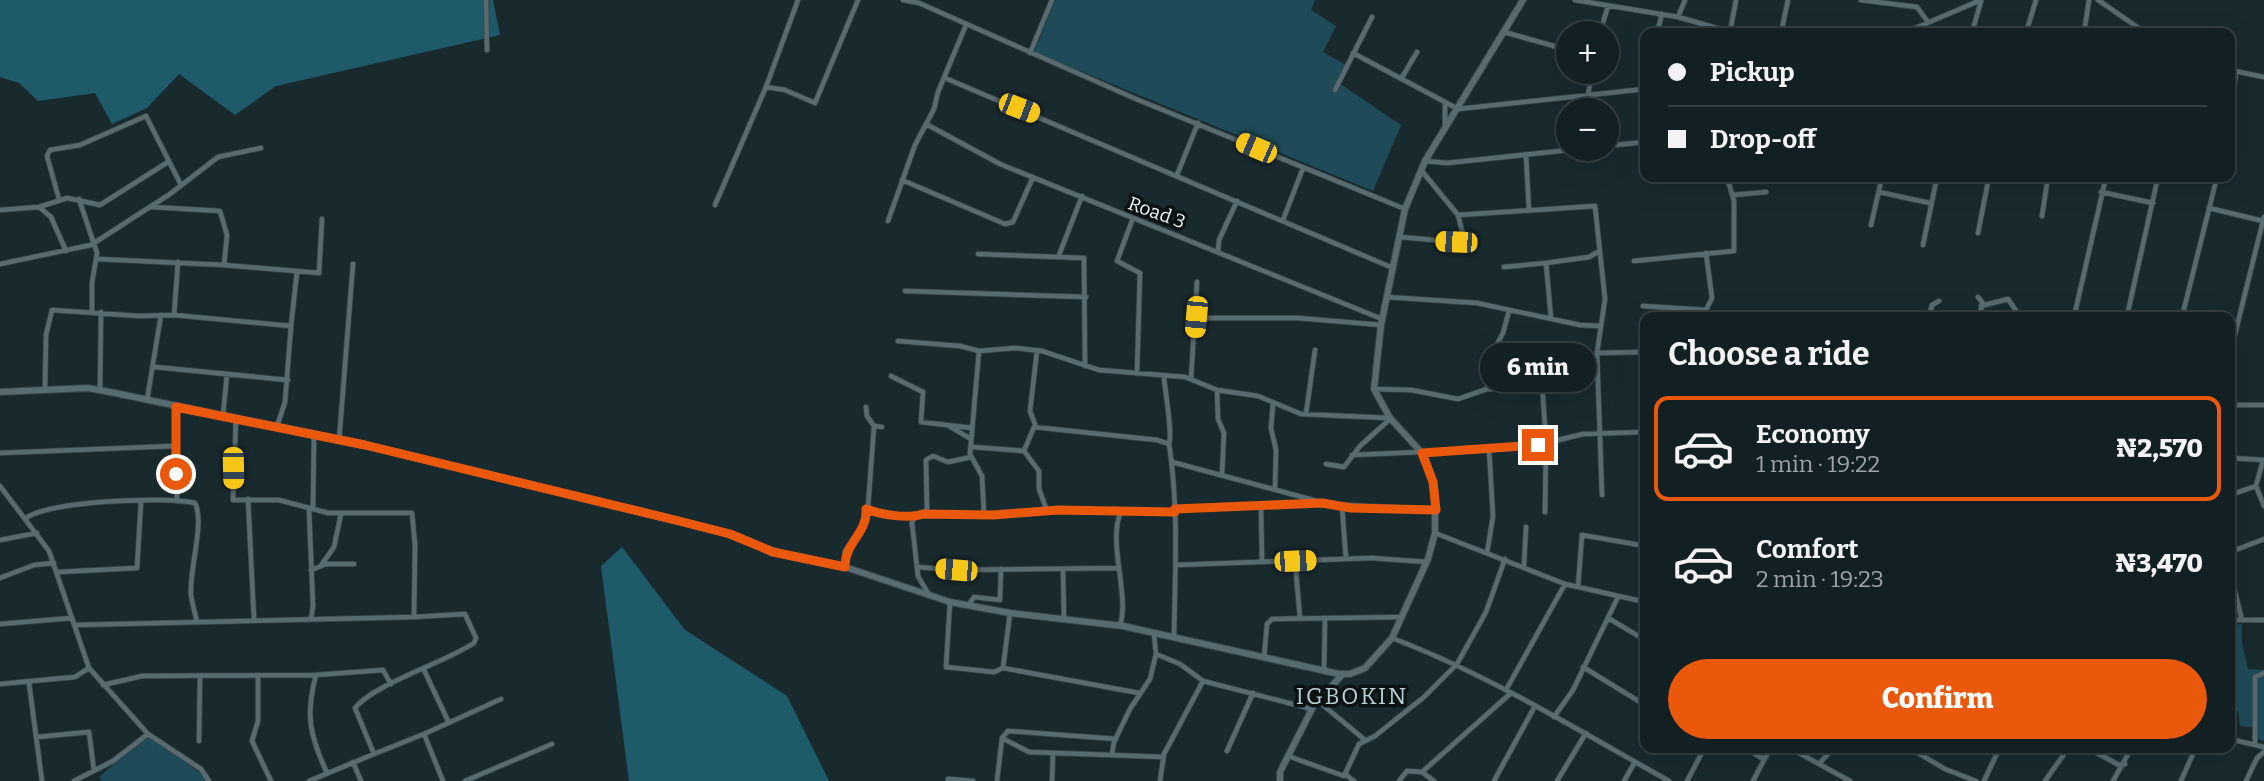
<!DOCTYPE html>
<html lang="en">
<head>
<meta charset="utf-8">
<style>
	body { margin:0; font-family:Bitter,serif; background:#1c282b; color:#f1f3f6; height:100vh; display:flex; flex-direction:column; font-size:26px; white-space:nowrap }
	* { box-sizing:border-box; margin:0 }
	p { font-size:23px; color:#9da3a6 }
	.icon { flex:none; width:38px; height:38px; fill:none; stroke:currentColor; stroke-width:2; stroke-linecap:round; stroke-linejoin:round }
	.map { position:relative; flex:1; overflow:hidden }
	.side { position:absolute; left:1640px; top:312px; width:595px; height:441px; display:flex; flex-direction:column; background:#132023; border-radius:14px; box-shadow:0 7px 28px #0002,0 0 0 2px #323e41 }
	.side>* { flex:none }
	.banner { position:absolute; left:1640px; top:28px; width:595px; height:154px; border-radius:14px; box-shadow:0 7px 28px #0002,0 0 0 2px #323e41; display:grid; align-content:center; height:154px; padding:0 28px; background:#132023 }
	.controls { position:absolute; left:1556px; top:21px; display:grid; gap:14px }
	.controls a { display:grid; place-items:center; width:63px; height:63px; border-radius:50%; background:#132023; box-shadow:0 7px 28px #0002,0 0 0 2px #323e41; font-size:35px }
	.end { position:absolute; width:32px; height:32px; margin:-16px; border:9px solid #ea580c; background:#fff; box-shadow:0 0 0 4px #fff }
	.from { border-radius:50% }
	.bubble { position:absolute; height:49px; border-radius:24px; background:#132023; box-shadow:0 7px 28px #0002,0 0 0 2px #323e41; font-size:23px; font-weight:800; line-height:49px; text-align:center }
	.car { position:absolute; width:21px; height:42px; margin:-21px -10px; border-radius:9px; box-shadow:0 0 5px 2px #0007; background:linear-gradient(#f5c518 24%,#345 0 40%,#f5c518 0 76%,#345 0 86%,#f5c518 0) }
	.banner b { display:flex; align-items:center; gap:24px; height:66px; font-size:26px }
	.banner b+b { border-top:2px solid #323e41 }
	.banner i { width:18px; height:18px; background:#f1f3f6 }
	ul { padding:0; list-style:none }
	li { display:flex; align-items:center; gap:21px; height:105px; margin:0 14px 10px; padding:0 14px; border:4px solid transparent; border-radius:14px }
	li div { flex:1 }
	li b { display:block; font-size:26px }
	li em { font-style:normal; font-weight:800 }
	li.on { border-color:#ea580c }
	li>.icon { width:63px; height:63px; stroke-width:1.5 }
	h2 { padding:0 28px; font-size:32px; line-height:84px }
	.button { display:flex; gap:14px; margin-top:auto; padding:14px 28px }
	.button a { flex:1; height:80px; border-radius:42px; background:#ea580c; color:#fff; font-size:28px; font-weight:800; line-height:80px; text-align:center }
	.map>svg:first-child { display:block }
</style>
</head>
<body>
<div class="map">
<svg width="2264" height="781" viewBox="0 0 2264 781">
	<rect width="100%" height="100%" fill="#192a2f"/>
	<path fill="#1e4b57" d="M1055 0H1315L1311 10 1336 26 1323 52 1346 65 1339 83 1401 125 1373 191 1034 52Z
		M2242 624V643L2248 669 2264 670V741L2257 739V728L2240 726 2238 711H2230V625Z
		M148 734 203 775 206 781H102L99 777Z"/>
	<path fill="#1f5a69" d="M0 0H493L500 35 276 86 235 115 179 74 147 108 112 124 95 93 38 101 19 83 0 77Z
		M622 547 685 630 787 696 829 781H629L601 566Z"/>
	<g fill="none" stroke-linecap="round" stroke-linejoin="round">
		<defs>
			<path id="street" d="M486 0 487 50
				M903 0 919 3 1136 99 1405 209
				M1575 0 1678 17 1734 33
				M1861 0 1917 7 1928 22
				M2098 0 2146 33
				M1678 17 1685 0
				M1504 32 1568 50
				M1730 32 1736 0
				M1600 33 1608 6
				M1657 33 1662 14
				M1781 33 1788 0
				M1904 33 1981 0
				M1972 33 1981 1
				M2026 33 2036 0
				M2084 33 2089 0
				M1030 53 1052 0
				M1353 53 1458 109 1645 89
				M2230 70 2264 77
				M945 78 1393 268
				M1401 79 1417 52
				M766 87 785 90 815 103 858 0
				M1640 89 1645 74
				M1335 90 1372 17
				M1588 95 1592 72
				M2230 120 2236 72
				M926 124 1000 164 1382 319
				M1445 126V105
				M1606 146 1645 142
				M1526 155 1529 210
				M1425 161 1447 163 1579 149
				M1177 175 1198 123
				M902 180 1005 224 1013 222 1033 177
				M1879 192 1930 203
				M2101 192 2153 203
				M1733 195 1766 192
				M59 199 47 156 50 150 80 145 146 116 181 185
				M79 199 97 253 92 283V311
				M715 205 766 87 798 0
				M39 207 51 217 66 251
				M2209 208 2263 221
				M0 210 39 207 67 198 100 205 168 162
				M1458 215 1595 206 1605 299 1597 353 1602 495
				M2042 216 2048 177
				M1133 218 1117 261 1140 273 1137 372
				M1283 220 1303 168
				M888 221 915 145 934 109 938 92 966 25
				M1871 225 1882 177
				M1978 233 1989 177
				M1400 237 1456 242 1463 235 1458 215 1421 170
				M1923 245 1937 177
				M1218 252 1219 240 1237 201
				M978 254 1084 258 1085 366
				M1059 255 1082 196
				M97 259 224 265 227 235 220 211 152 207
				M1634 261 1734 251V201L1727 177
				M0 264 91 245 170 194 218 157 261 148
				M224 265 319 273 322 219
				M1504 267 1546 263
				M905 291 1086 297
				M1386 297 1477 303 1580 325 1601 326
				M1978 297 1982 302 1980 317
				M1643 306 1706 310 1712 298 1706 253
				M1981 306 2008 299 2019 315 2033 317
				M174 315 178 262
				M1873 316V317
				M2127 316 2158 177
				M1929 317 1932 305 1939 301
				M2074 317 2106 177
				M2182 317 2217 177
				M1196 318H1298L1381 325
				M1551 318 1546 263 1589 257 1600 251
				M291 326 297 272
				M2234 338 2264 217
				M898 341 960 346 979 351 1015 348 1042 351 1099 370 1185 377 1217 390 1258 396 1301 414 1390 418
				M979 351 970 454 982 476 984 514 1058 511 1175 512
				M1597 353 1645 352
				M1530 359 1538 361 1541 368 1546 442 1545 512
				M155 367 288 380
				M891 376 923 392 921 422 972 428
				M1164 377C1165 392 1173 434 1169 444
				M1191 379 1197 282
				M45 387 46 335 52 310 139 316 174 315 291 326 285 402 277 426
				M1374 389 1411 390 1458 399 1487 389H1541
				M1487 389 1492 354 1503 333 1509 311
				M100 390 101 312
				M1217 390 1218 419 1224 433 1222 474
				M147 400 161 315
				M1273 404 1271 428 1276 450 1275 488
				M2230 405H2264
				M176 407 177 501
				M1306 414 1315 350
				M223 415 227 374
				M236 418 233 500H279L328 513H412L415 545 414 617 465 614 476 638 474 643C444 663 374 684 355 708L374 754 309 781
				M2230 422 2235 405
				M874 426 882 427
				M949 426 971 439
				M1036 427 1030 411 1037 351
				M339 441 353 264
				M973 447 1024 451 1034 427 1157 440 1169 444C1179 508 1175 573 1174 637
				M2230 448 2233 453 2230 458
				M1024 451 1039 471V489L1047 511
				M0 453 174 446
				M1352 455 1511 448 1538 445 1583 434 1645 432
				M2231 458 2263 460 2256 486
				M1172 462 1328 504 1436 510
				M1326 464 1344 467 1360 446 1390 419
				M0 486 49 551 89 668 148 734 201 769 209 781
				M2230 495 2256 486 2264 506
				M248 499 254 619
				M1342 506 1346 559
				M1261 507 1262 562
				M866 509 879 514 914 517
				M1175 509 1317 503
				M924 514H984
				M26 518C51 501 164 496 195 503 205 523 189 569 191 595 192 603 195 613 197 622
				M1435 533 1565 584 1645 602
				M0 540 37 533
				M2230 552 2264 539
				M1487 553 1493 516 1489 449
				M1295 561 1300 618
				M322 564 334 547 341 514
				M1176 565 1371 558 1427 562
				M1524 565 1526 527
				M845 567V551L867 521 874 426 867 416 866 407
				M917 567 956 570 1118 568
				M311 570 326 564H354
				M1063 570 1064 619
				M58 572 137 568 141 502
				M2230 572 2242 620
				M0 578 34 565 54 563
				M1578 587 1582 535 1645 546
				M929 595 918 576 912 523 914 517 927 511 926 460 933 456 948 462 971 457
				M950 602 946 667 994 672 1003 668
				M969 604 974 597 1000 600 1001 569
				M1010 613 1003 668 1139 693
				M1608 618 1645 640
				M311 619 313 606 309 509 313 508 314 434
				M2230 620H2264
				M0 624 72 618
				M75 625 414 617
				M1120 626C1130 595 1107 541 1121 512
				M1392 638C1489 675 1578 730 1669 781
				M1156 654 1180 664 1203 681 1312 709
				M1264 658 1267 624 1272 619 1401 617
				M1583 667 1645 705
				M424 670 449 723
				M1324 671 1325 618
				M258 675V721L252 741 271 781
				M316 675C305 715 310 736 327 773
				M29 683 42 781
				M0 684 75 677 89 668
				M103 685 142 676 316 675 383 670 391 684
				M1506 690 1565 584
				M1318 701 1365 740
				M1554 717 1573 690 1618 597
				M424 734 501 699
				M37 737 89 732 94 771
				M1002 738 1029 752 1163 757
				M2230 739 2264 747
				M199 741 200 676
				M2255 744V677L2264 673
				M1744 747 1763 759
				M1788 747 1850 781
				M1908 747 1945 769 1976 781
				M2086 747 2119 765 2125 764
				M1227 751 1253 693
				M374 754 424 734 443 781
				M1112 754 1114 742 1130 709 1150 679 1156 654 1154 634
				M1288 756 1344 776
				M353 762 361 781
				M1819 764 1834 747
				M1422 772 1511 693
				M948 779 973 781
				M74 781 113 761 148 734
				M465 781 552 744
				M997 781 1002 738 1008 731 1116 739
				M1052 781 1053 753
				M1160 781 1164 754 1203 681
				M1354 781 1345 774 1359 744 1375 736 1424 697 1457 664 1486 612 1505 559
				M1399 781 1407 771 1422 772 1434 781
				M1494 781 1535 706
				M1557 781 1586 733
				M1624 781 1635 762
				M1687 781 1705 747
				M1753 781 1771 747
				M1984 781 2000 747
				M2045 781 2069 747
				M2113 781 2132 747
				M2181 781 2196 747
				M2246 781 2257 758 2264 752"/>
			<path id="secondary" d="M0 392 88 388 115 393 365 445 675 520 731 534 773 552 845 567 950 602 1010 613 1123 626 1339 674H1350L1365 668 1392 638 1428 559 1435 533V491L1427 463 1422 453 1390 418 1374 389 1381 325 1405 209 1425 161 1523 0
				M1280 781V772L1314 705 1343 674"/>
		</defs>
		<use href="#street" stroke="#364549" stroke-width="6"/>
		<use href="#secondary" stroke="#364549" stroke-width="8"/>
		<use href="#street" stroke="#586b71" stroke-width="4.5"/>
		<use href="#secondary" stroke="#586b71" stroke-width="6"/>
	</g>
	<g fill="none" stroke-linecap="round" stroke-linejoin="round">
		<path stroke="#ea580c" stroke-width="9" d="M176 474V407L365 445 675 520 730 534 773 552 845 567C844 543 868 533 866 509 882 515 908 519 923 514L993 515 1058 510 1175 512V509L1322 503 1351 508 1436 510 1433 482 1422 453 1538 445"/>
	</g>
	<g text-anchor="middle" stroke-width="7" stroke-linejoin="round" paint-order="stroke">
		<g font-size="19" fill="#ecf7fa" stroke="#0a1214">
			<text transform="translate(1157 212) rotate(20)" y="7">Road 3</text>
		</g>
		<g font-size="23" letter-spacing="2" fill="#b9ced4" stroke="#0a1214">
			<text x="1352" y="704">IGBOKIN</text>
		</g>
	</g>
</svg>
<div class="controls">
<a>+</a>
<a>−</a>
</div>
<i class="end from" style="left:176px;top:474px"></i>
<i class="end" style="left:1538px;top:445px"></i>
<div class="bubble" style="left:1480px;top:343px;width:116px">6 min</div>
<i class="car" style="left:1019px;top:108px;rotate:111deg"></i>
<i class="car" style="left:1256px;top:148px;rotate:293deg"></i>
<i class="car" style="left:1456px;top:242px;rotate:272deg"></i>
<i class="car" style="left:1196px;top:317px;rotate:185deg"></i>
<i class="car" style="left:233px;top:468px;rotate:179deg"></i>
<i class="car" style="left:1295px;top:561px;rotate:88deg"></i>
<i class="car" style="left:956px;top:570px;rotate:275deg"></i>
<div class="banner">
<b><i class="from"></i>Pickup</b>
<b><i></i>Drop-off</b>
</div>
<section class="side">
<h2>Choose a ride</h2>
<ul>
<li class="on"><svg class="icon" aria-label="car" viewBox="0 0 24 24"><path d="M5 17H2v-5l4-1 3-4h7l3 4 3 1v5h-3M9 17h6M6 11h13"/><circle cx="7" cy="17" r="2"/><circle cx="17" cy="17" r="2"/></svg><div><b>Economy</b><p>1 min · 19:22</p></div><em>₦2,570</em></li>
<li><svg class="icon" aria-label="car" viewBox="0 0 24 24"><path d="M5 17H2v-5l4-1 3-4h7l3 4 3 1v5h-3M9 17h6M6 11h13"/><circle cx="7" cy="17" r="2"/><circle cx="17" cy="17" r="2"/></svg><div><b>Comfort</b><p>2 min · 19:23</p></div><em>₦3,470</em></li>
</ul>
<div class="button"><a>Confirm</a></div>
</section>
</div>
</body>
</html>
